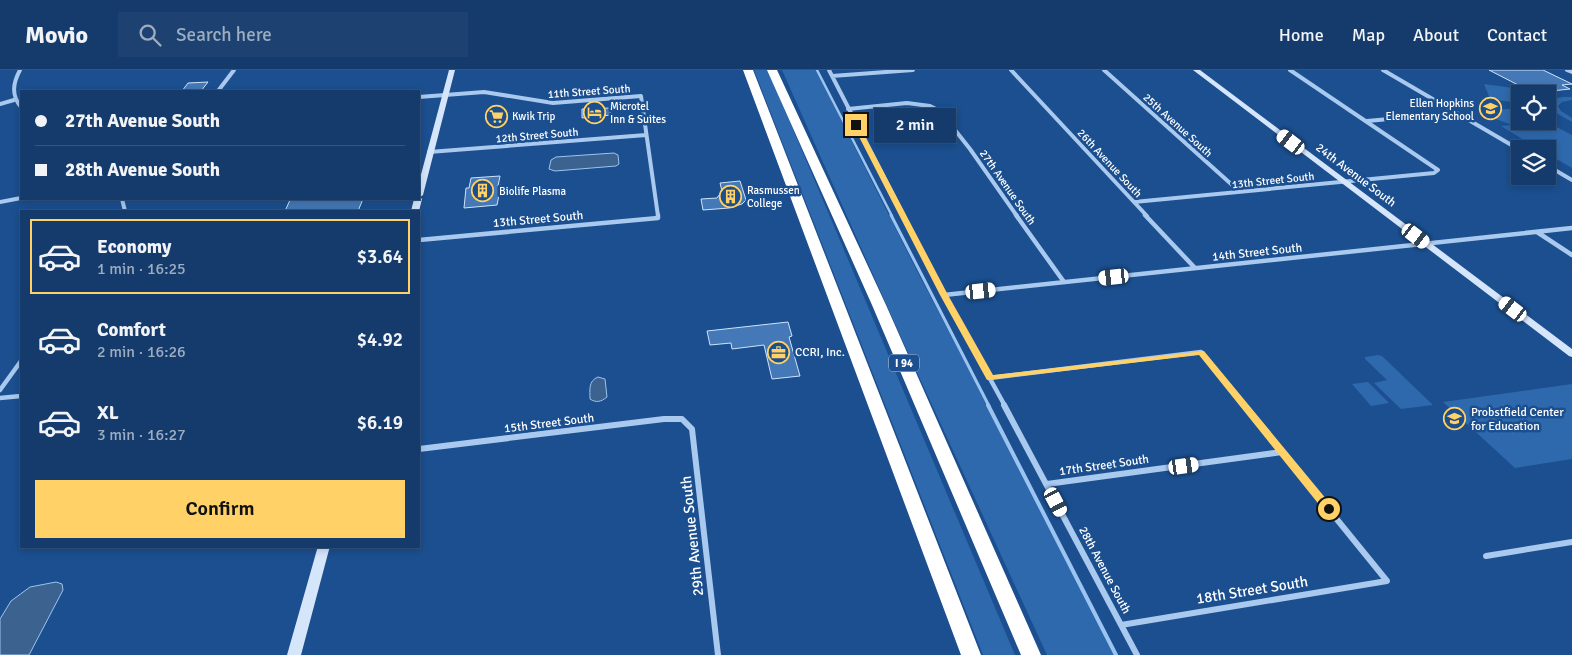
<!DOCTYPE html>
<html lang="en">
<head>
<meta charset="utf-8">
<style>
	body { margin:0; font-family:Signika,sans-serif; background:#1d4271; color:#f1f3f6; height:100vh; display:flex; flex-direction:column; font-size:19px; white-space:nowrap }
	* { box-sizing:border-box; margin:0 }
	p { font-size:16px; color:#9dadc1 }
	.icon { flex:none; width:28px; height:28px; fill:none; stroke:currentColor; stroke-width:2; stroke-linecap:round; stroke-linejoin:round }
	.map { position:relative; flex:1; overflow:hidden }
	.sheet { position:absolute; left:20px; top:140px; width:400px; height:338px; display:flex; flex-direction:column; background:#143b6b; border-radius:0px; box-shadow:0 2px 8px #0003,0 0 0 1px #33557e }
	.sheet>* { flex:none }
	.top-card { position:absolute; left:20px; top:20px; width:400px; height:110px; border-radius:0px; box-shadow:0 2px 8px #0003,0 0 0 1px #33557e; display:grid; align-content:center; height:110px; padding:0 15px; background:#143b6b }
	.controls { position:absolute; left:1511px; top:15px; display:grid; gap:10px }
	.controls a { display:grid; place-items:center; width:45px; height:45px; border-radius:0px; background:#143b6b; box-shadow:0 2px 8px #0003,0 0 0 1px #33557e; font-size:25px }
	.end { position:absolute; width:22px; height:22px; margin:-11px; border:6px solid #ffd166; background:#111; box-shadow:0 0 0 2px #111 }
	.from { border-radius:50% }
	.bubble { position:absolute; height:35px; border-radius:0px; background:#143b6b; box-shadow:0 2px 8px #0003,0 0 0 1px #33557e; font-size:16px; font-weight:600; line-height:35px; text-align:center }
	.car { position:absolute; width:15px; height:30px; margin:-15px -8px; border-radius:6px; box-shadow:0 0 4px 1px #0007; background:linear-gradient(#fff 24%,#345 0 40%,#fff 0 76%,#345 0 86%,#fff 0) }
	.top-card b { display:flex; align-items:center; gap:18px; height:48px; font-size:19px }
	.top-card b+b { border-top:1px solid #33557e }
	.top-card i { width:12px; height:12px; background:#f1f3f6 }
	ul { padding:9px 0 0; list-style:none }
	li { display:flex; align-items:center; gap:15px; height:75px; margin:0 10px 8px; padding:0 5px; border:2px solid transparent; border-radius:0px }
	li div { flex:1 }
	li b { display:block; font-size:19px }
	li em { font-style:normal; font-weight:600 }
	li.active { border-color:#ffd166 }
	li>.icon { width:45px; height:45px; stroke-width:1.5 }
	.primary-button { display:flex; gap:10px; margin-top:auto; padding:10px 15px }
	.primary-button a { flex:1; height:58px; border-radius:0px; background:#ffd166; color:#111; font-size:20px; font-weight:600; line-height:58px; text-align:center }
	header { display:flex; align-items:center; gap:30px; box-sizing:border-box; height:70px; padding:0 25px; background:#143b6b; border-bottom:1px solid #33557e }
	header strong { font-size:24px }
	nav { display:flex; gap:28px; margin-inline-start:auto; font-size:18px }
	.search { width:350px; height:45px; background:#1d4271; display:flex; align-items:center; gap:12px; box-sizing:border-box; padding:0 18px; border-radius:0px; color:#9dadc1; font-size:19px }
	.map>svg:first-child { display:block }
</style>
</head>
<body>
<header>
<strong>Movio</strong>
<div class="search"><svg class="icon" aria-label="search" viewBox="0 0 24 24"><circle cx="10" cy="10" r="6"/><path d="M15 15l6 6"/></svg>Search here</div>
<nav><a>Home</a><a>Map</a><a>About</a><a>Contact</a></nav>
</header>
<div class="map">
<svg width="1572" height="585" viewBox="0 0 1572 585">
	<rect width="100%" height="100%" fill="#1b4f8f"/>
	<path fill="#2e69ad" d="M754 0H768L1015 585H983Z
		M782 0H816L917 201 991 341 1115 585H1047L899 263Z
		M1484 14 1527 20 1528 24H1520V33L1490 29Z
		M1563 27H1572V30L1562 32 1558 36 1561 41 1572 48V52L1551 40 1548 34 1552 29Z
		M1520 38V51H1545L1572 65V98L1548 84V79H1539L1501 56 1512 55 1496 49 1483 41Z
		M1378 285 1382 286 1433 335 1401 339 1374 313 1387 310 1365 289V287Z
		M1368 312 1389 333 1371 336 1352 314Z
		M1572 314V389L1515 398 1443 332Z"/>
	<path fill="#3c6290" stroke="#9cc4f0" d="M614 83 618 85 619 94 616 96 555 101 549 99 551 90 556 87Z
		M598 307 605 309 607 327C601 332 596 333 590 329 590 320 588 311 598 307Z
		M56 512 62 514 63 520 29 585H0V549L11 531 30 517Z"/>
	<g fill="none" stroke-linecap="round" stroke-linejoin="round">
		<path stroke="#9cc4f0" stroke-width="2.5" d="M817 0 892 146"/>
		<path stroke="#9cc4f0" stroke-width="3" d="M891 145 989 336"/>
		<path stroke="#9cc4f0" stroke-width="4" d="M988 335 1116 585"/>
	</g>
	<path fill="#4478b7" stroke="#cfe3fa" d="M1489 0H1543L1572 14 1562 15 1570 19 1542 22 1535 18 1522 17Z
		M208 12 201 21H182L188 13Z
		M610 38 611 45 582 48V39Z
		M500 106 498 116 501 115 497 135 464 138 466 118H469L471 108Z
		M740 111 746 130 742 134 729 138 703 140 701 129 717 128 722 121 720 113Z
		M310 129H363L358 141H285L290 130Z
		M788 252 792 266 789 267 800 306 772 309 764 275 732 279 731 273 710 275 707 261Z"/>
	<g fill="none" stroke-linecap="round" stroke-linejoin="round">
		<path stroke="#a9c9ee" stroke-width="4" d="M20 0C13 13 11 25 21 37
			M829 0 904 146
			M1011 0 1147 146
			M1104 0 1240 122
			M1383 0 1520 80
			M1567 0 1572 2
			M832 6 913 0
			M218 21 234 0
			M419 27 484 22 553 33 641 26 658 146
			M0 34 14 30
			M848 39 907 33 930 36 940 41 970 79 1017 146
			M1367 51 1457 43
			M429 82 646 65
			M1548 96 1572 110
			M122 129 125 141
			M0 132 21 128
			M1134 132 1434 103 1438 100 1290 0"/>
		<path stroke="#a9c9ee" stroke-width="4.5" d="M903 145 944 225 1005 336
			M1016 145 1064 212
			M1145 145 1195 198
			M1537 162 1572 185
			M419 170 658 148V145
			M944 225 1572 158
			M990 308 1201 282 1245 336
			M0 320 21 291
			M0 328 21 326"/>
		<path stroke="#a9c9ee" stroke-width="6" d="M1004 335 1137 585
			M419 379 664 349H682L692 359 718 585
			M1047 414 1282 382
			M1486 486 1572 472
			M1121 555 1387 511 1244 335"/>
		<path fill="#d6e6fa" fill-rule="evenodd" d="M449 0H455L423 125 420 127 422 129 419 141H411L414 129H419V112Z
			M1193 0H1200L1572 279V287L1569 286Z
			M318 476H330L301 585H287Z"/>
		<path fill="#fff" fill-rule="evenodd" d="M743 0H753L981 585H961Z
			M767 0H777L886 235 1041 585H1021L872 235Z"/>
	</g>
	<path fill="#ffd166" d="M856 54 859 55 948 225 993 305 1204 281 1332 436V442H1325L1199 285 987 310 940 225 853 55Z"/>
	<defs>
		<symbol id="school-ring" viewBox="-11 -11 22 22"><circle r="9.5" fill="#1b4f8f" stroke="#ffd166" stroke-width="1.5"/><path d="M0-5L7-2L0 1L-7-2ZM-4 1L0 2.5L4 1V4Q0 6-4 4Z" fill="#ffd166"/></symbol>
		<symbol id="hotel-ring" viewBox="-11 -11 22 22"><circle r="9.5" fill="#1b4f8f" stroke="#ffd166" stroke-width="1.5"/><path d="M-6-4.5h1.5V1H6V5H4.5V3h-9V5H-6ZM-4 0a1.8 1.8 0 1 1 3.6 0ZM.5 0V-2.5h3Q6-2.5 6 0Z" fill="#ffd166"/></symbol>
		<symbol id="supermarket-ring" viewBox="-11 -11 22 22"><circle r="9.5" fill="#1b4f8f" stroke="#ffd166" stroke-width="1.5"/><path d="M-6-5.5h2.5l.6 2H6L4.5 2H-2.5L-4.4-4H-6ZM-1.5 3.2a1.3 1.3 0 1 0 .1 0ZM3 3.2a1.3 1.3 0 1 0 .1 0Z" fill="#ffd166"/></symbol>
		<symbol id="building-ring" viewBox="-11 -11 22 22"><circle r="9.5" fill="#1b4f8f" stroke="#ffd166" stroke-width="1.5"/><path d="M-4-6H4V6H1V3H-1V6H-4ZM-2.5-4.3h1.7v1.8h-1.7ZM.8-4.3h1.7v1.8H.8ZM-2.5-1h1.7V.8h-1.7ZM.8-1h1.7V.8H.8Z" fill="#ffd166"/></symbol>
		<symbol id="office-ring" viewBox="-11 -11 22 22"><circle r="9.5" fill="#1b4f8f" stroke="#ffd166" stroke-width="1.5"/><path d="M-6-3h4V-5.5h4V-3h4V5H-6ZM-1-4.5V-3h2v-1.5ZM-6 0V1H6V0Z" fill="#ffd166"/></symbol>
	</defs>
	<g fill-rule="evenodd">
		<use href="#school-ring" x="1478" y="26" width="25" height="25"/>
		<use href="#hotel-ring" x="582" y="30" width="25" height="25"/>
		<use href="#supermarket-ring" x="484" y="34" width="25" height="25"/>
		<use href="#building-ring" x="470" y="108" width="25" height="25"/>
		<use href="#building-ring" x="718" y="114" width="25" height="25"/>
		<use href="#office-ring" x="766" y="270" width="25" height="25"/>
		<use href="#school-ring" x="1442" y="336" width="25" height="25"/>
	</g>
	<g text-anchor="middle" stroke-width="5" stroke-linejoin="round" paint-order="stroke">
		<g font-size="11" fill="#fff" stroke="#1b4f8f">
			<text transform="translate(589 21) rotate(-4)" y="4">11th Street South</text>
			<text transform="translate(1178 55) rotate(42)" y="4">25th Avenue South</text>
			<text transform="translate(537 65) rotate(-5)" y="4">12th Street South</text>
			<text transform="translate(1110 93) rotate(47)" y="4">26th Avenue South</text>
			<text transform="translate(1273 110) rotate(-6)" y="4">13th Street South</text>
			<text transform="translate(1008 117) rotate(55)" y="4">27th Avenue South</text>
		</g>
		<g font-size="11" fill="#fff" stroke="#1b4f8f" text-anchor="start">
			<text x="1474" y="37" text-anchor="end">Ellen Hopkins<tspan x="1474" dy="13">Elementary School</tspan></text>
			<text x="610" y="40">Microtel<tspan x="610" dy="13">Inn &amp; Suites</tspan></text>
			<text x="512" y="50">Kwik Trip</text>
			<text x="747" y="124">Rasmussen<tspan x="747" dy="13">College</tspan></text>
			<text x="499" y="125">Biolife Plasma</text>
		</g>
		<rect fill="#1b4f8f" stroke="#bbcadd" stroke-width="1" x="889" y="284.5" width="30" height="17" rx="4"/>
		<g font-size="11" font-weight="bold" fill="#fff">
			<text x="904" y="297">I 94</text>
		</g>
		<g font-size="12" fill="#fff" stroke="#1b4f8f">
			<text transform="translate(1356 105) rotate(37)" y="4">24th Avenue South</text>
			<text transform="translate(538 149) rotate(-5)" y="4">13th Street South</text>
			<text transform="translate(1257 182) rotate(-6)" y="4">14th Street South</text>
			<text transform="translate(549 353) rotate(-7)" y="4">15th Street South</text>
			<text transform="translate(1104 395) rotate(-8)" y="4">17th Street South</text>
			<text transform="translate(1105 500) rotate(62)" y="4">28th Avenue South</text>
		</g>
		<g font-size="12" fill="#fff" stroke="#1b4f8f" text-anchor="start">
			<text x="795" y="286">CCRI, Inc.</text>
			<text x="1471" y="346">Probstfield Center<tspan x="1471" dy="14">for Education</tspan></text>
		</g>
		<g font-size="15" fill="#fff" stroke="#1b4f8f">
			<text transform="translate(692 466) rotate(-96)" y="5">29th Avenue South</text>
			<text transform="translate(1252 520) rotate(-9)" y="5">18th Street South</text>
		</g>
	</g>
</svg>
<div class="controls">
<a><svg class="icon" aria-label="locate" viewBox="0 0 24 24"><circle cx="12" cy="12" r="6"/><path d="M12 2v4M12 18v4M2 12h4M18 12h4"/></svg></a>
<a><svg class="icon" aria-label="layers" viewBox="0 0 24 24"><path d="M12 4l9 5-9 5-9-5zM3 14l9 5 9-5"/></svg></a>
</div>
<i class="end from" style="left:1329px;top:439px"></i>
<i class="end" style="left:856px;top:55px"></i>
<div class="bubble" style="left:874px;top:38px;width:82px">2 min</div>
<i class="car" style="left:1291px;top:72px;rotate:307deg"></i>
<i class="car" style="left:1416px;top:166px;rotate:127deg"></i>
<i class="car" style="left:1114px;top:207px;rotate:264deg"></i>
<i class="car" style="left:981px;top:221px;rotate:84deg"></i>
<i class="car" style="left:1513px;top:239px;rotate:307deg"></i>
<i class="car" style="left:1184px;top:396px;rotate:82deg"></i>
<i class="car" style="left:1056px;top:432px;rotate:152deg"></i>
<div class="top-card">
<b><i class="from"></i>27th Avenue South</b>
<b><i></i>28th Avenue South</b>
</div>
<section class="sheet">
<ul>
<li class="active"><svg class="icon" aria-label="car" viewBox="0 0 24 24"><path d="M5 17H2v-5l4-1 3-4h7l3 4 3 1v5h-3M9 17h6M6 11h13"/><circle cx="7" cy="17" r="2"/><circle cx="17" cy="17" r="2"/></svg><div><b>Economy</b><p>1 min · 16:25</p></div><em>$3.64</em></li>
<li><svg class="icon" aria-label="car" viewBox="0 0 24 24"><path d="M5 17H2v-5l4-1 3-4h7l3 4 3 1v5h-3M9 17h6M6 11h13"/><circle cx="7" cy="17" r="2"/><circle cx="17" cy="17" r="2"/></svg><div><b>Comfort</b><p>2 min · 16:26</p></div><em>$4.92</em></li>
<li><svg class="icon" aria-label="car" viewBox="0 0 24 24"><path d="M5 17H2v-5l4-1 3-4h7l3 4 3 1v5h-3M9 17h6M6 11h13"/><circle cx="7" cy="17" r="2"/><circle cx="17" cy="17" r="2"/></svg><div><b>XL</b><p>3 min · 16:27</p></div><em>$6.19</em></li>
</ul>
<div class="primary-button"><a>Confirm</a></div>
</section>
</div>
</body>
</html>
